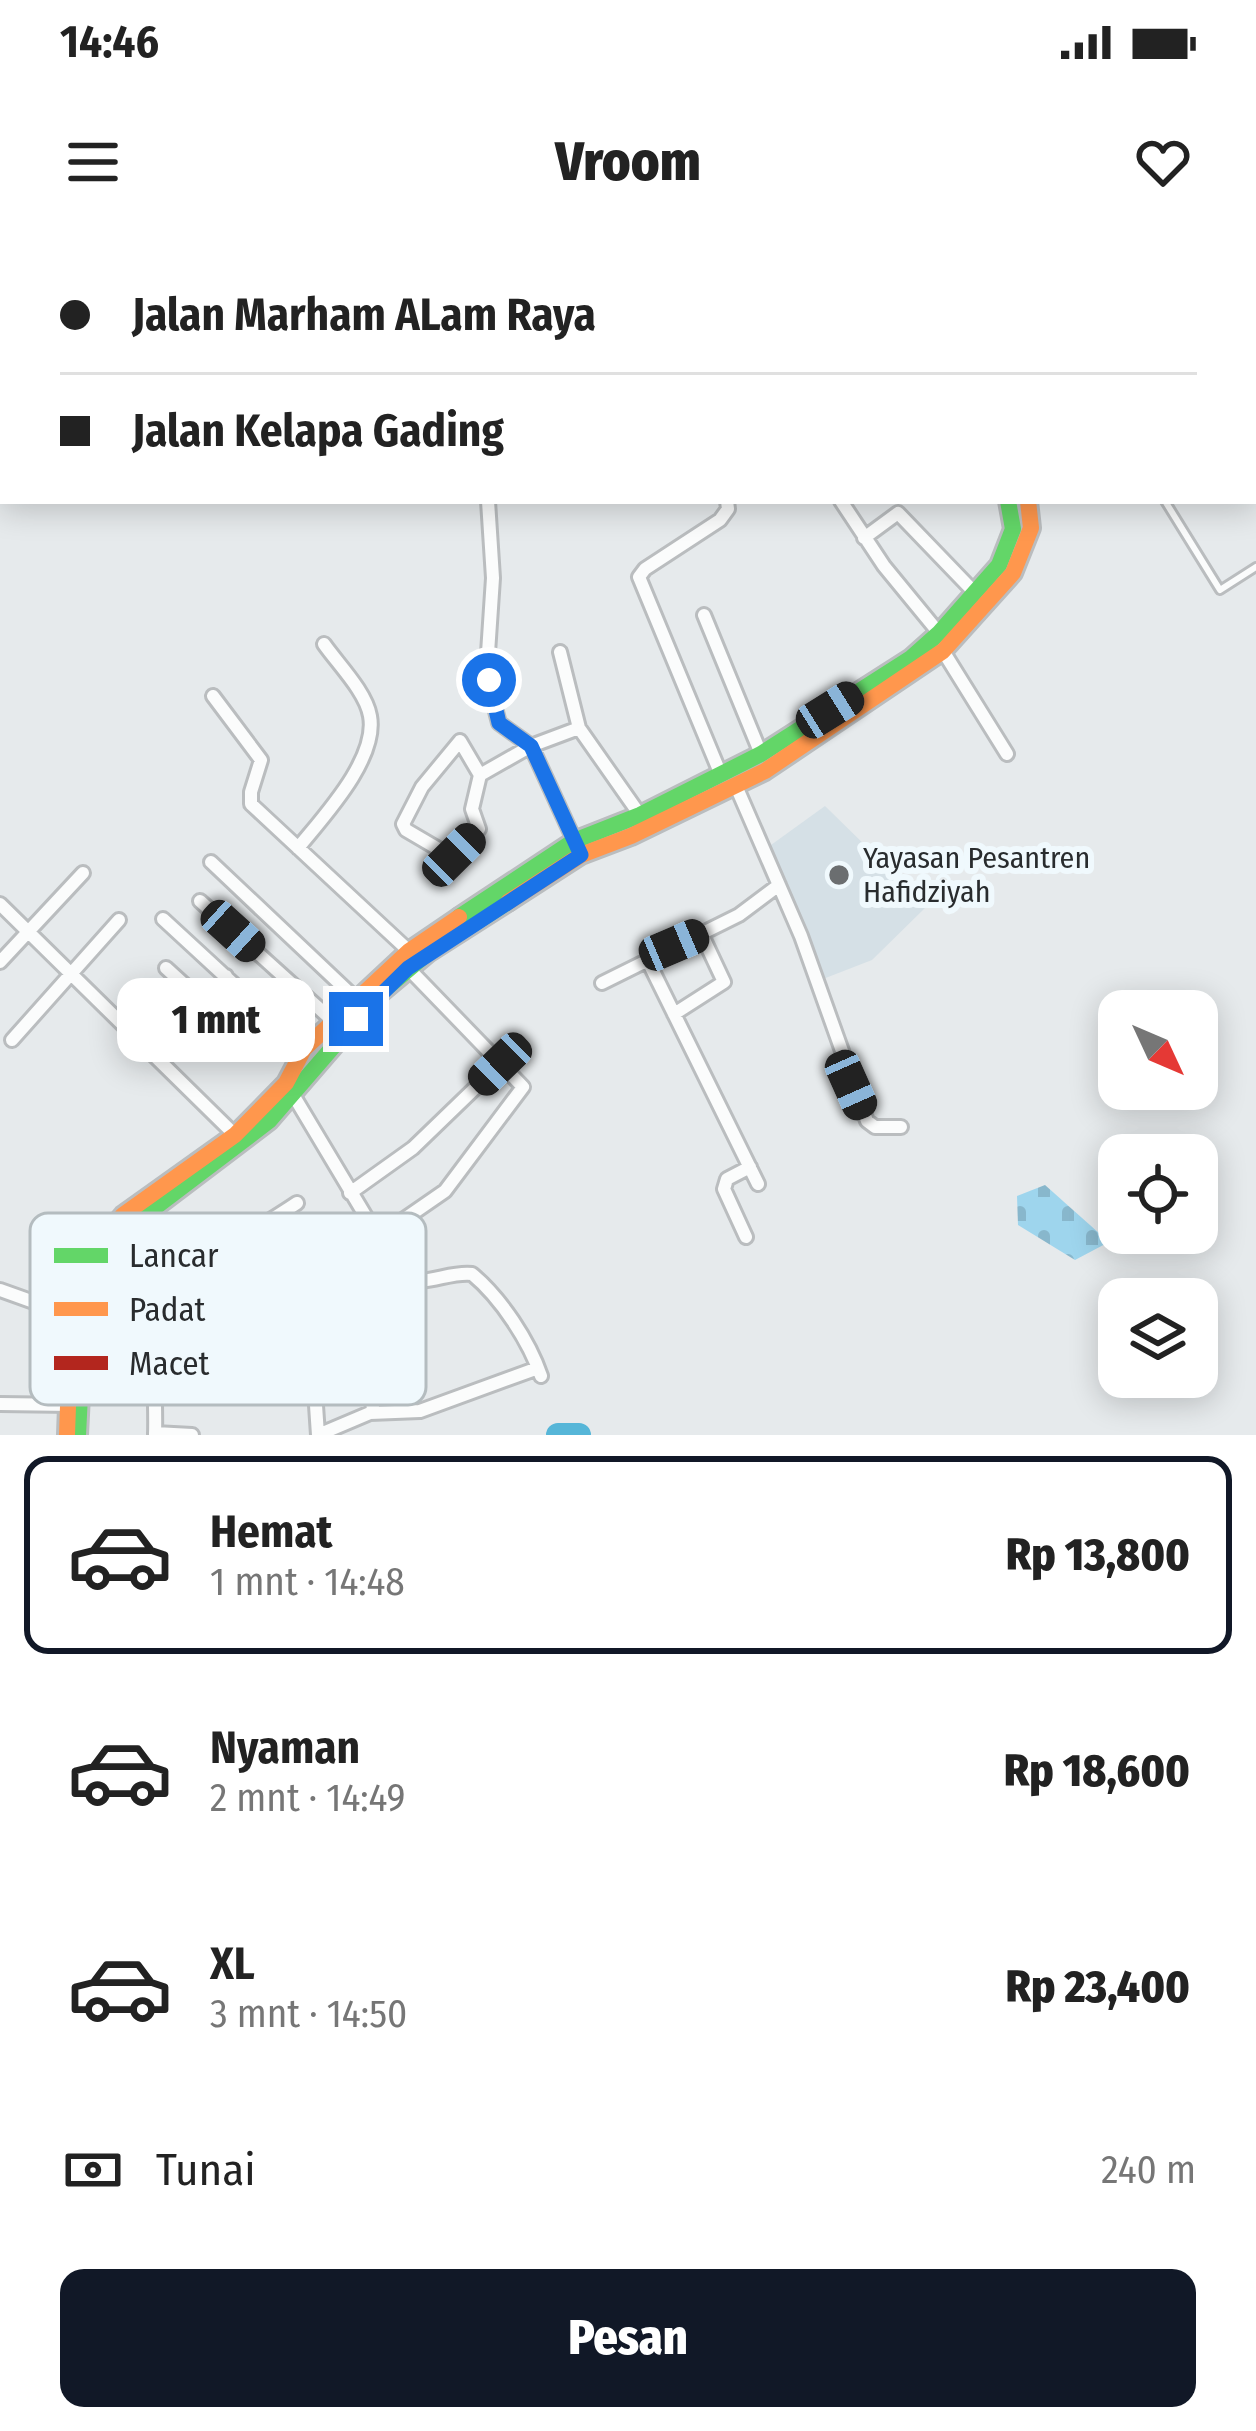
<!DOCTYPE html>
<html lang="id">
<head>
<meta charset="utf-8">
<style>
	body { margin:0; font-family:"Fira Sans Condensed",sans-serif; background:#f6f6f6; color:#222; height:100vh; display:flex; flex-direction:column; font-size:45px; white-space:nowrap }
	* { box-sizing:border-box; margin:0 }
	p { font-size:39px; color:#767676 }
	.icon { flex:none; width:66px; height:66px; fill:none; stroke:currentColor; stroke-width:2; stroke-linecap:round; stroke-linejoin:round }
	.map { position:relative; height:1195px; overflow:hidden }
	.drawer { display:flex; flex-direction:column; background:#fff; flex:1 }
	.drawer>* { flex:none }
	.hud { position:absolute; left:0px; top:0px; width:1257px; height:264px; box-shadow:0 6px 30px #0003; display:grid; align-content:center; height:264px; padding:0 60px; background:#fff }
	.needle { width:78px; rotate:134deg }
	.fabs { position:absolute; left:1098px; top:750px; display:grid; gap:24px }
	.fabs a { display:grid; place-items:center; width:120px; height:120px; border-radius:24px; background:#fff; box-shadow:0 6px 30px #0003; font-size:60px }
	.end { position:absolute; width:54px; height:54px; margin:-27px; border:15px solid #1a73e8; background:#fff; box-shadow:0 0 0 6px #fff }
	.from { border-radius:50% }
	.bubble { position:absolute; height:84px; border-radius:24px; background:#fff; box-shadow:0 6px 30px #0003; font-size:39px; font-weight:800; line-height:84px; text-align:center }
	.car { position:absolute; width:36px; height:72px; margin:-36px -18px; border-radius:15px; box-shadow:0 0 9px 3px #0007; background:linear-gradient(#222 24%,#8ab4d8 0 40%,#222 0 76%,#8ab4d8 0 86%,#222 0) }
	.hud b { display:flex; align-items:center; gap:42px; height:114px; font-size:45px }
	.hud b+b { border-top:3px solid #e0e0e0 }
	.hud i { width:30px; height:30px; background:#222 }
	ul { padding:21px 0 0; list-style:none }
	li { display:flex; align-items:center; gap:36px; height:198px; margin:0 24px 18px; padding:0 36px; border:6px solid transparent; border-radius:24px }
	li div { flex:1 }
	li b { display:block; font-size:45px }
	li em { font-style:normal; font-weight:800 }
	li.current { border-color:#111827 }
	li>.icon { width:108px; height:108px; stroke-width:1.5 }
	.pay { display:flex; align-items:center; gap:30px; height:132px; padding:0 60px; font-size:45px }
	.pay p { margin-inline-start:auto }
	.button { display:flex; gap:24px; margin-top:auto; padding:24px 60px }
	.button a { flex:1; height:138px; border-radius:24px; background:#111827; color:#fff; font-size:48px; font-weight:800; line-height:138px; text-align:center }
	.status { display:flex; justify-content:space-between; align-items:center; height:84px; padding:0 60px; background:#fff; direction:ltr }
	.status svg { height:33px; fill:currentColor }
	header { display:flex; justify-content:space-between; align-items:center; height:156px; padding:0 60px; background:#fff; font-size:54px; font-weight:800 }
	.map>svg:first-child { display:block }
</style>
</head>
<body>
<div class="status"><b>14:46</b><svg viewBox="0 0 49 12"><path d="M0 12V9h3v3zM5 12V6h3v6zM10 12V3h3v9zM15 12V0h3v12zM26 1h20v11H26zM47 4h2v5h-2z"/></svg></div>
<header><svg class="icon" aria-label="menu" viewBox="0 0 24 24"><path d="M4 6h16M4 12h16M4 18h16"/></svg>Vroom<svg class="icon" aria-label="heart" viewBox="0 0 24 24"><path d="M12 20l-8-8c-3-5 5-10 8-4 3-6 11-1 8 4z"/></svg></header>
<div class="map">
<svg width="1256" height="1195" viewBox="0 0 1256 1195">
	<defs>
		<pattern id="cemetery-stones" width="16" height="16" patternUnits="userSpaceOnUse" patternTransform="scale(3)"><rect width="16" height="16" fill="#9ed5ed"/><path d="M2 7V4a2 2 0 0 1 4 0v3zM10 15v-3a2 2 0 0 1 4 0v3z" fill="#88b7cc"/></pattern>
	</defs>
	<rect width="100%" height="100%" fill="#e6eaec"/>
	<path fill="#d5e0e6" d="M825 566 927 666 872 720 823 739 771 605Z"/>
	<path fill="url(#cemetery-stones)" d="M1045 945 1109 1002 1075 1020 1018 985 1017 956Z"/>
	<g fill="none" stroke-linecap="round" stroke-linejoin="round">
		<path stroke="#56b6d8" stroke-width="24" d="M558 1195H579"/>
		<defs>
			<path id="lane" d="M1254 162 1256 160
				M1165 261 1220 350 1256 327"/>
			<path id="street" d="M422 0 423 3
				M682 0 683 3
				M1254 33 1256 32
				M488 261 493 338 488 413 493 460 499 483 531 506 576 604
				M841 261 884 326 939 393
				M864 298 898 273 976 354
				M704 375 761 514
				M943 411 1007 514
				M213 456 261 520 251 552V564L409 711
				M579 488 640 575
				M480 535 460 501 422 547 403 584 406 590 452 617 479 589 472 569 480 535 531 506 579 488 560 412
				M721 535 639 337 645 329 720 280 728 269 727 261
				M736 546 801 696 867 881 875 887H901
				M298 608C323 577 378 519 370 476 366 452 338 424 324 404
				M211 622 356 759
				M200 661 333 781
				M0 664 235 895
				M163 679 304 809
				M647 719 758 944
				M0 722 83 633
				M166 728 200 759H205L226 736
				M602 743 739 675 779 645
				M674 774 724 742 701 693
				M12 800 119 680
				M289 848 402 1037C424 1048 448 1031 472 1034 501 1058 529 1101 541 1136
				M350 953 413 908 500 824
				M746 997 724 949 727 939 750 927
				M377 998 445 951 523 847 408 728
				M308 1046 318 1195
				M0 1050 70 1075
				M367 1091 373 1172
				M76 1103 199 1107
				M0 1164 72 1165
				M155 1193 192 1195
				M155 1195C156 1167 153 1137 156 1109 162 1037 244 999 297 963
				M318 1195 370 1173 420 1171 538 1128"/>
			<path id="fast" d="M918 0 919 3
				M459 677 574 601 640 575 761 514 911 418 939 393 999 325 1013 289 1008 261
				M78 1195 85 1055 97 1027 132 985 269 881 377 756 428 713 508 662"/>
			<path id="slow" d="M1242 0 1243 3
				M1254 21 1256 24
				M508 662 581 615 631 596 765 531 943 411 1013 333 1031 288 1028 261
				M67 1195 72 1052 86 1019 123 975 235 895 286 843 304 809 409 711 459 677"/>
			<path id="jam" d="M901 0 902 3"/>
		</defs>
		<use href="#lane" stroke="#babdbf" stroke-width="12"/>
		<use href="#street" stroke="#babdbf" stroke-width="18"/>
		<use href="#fast" stroke="#babdbf" stroke-width="22"/>
		<use href="#slow" stroke="#babdbf" stroke-width="22"/>
		<use href="#jam" stroke="#babdbf" stroke-width="22"/>
		<use href="#lane" stroke="#fbfcfc" stroke-width="6"/>
		<use href="#street" stroke="#fbfcfc" stroke-width="12"/>
		<use href="#fast" stroke="#63d668" stroke-width="16"/>
		<use href="#slow" stroke="#ff974d" stroke-width="16"/>
		<use href="#jam" stroke="#b3261e" stroke-width="16"/>
	</g>
	<g fill="none" stroke-linecap="round" stroke-linejoin="round">
		<path stroke="#1a73e8" stroke-width="15" d="M356 779 408 728 581 615 531 506 499 483 489 440"/>
	</g>
	<circle fill="#6b6e70" stroke="#f0f9fd" stroke-width="4.5" cx="839" cy="635" r="12"/>
	<g text-anchor="middle" stroke-width="12" stroke-linejoin="round" paint-order="stroke">
		<g font-size="30" fill="#292c2e" stroke="#f0f9fd" text-anchor="start">
			<text x="863" y="628">Yayasan Pesantren<tspan x="863" dy="34">Hafidziyah</tspan></text>
		</g>
	</g>
	<rect x="30" y="973" width="396" height="192" rx="18" fill="#f0f9fd" stroke="#b4bcbf" stroke-width="3"/>
	<rect x="54" y="1008" width="54" height="15" fill="#63d668"/>
	<rect x="54" y="1062" width="54" height="14" fill="#ff974d"/>
	<rect x="54" y="1116" width="54" height="14" fill="#b3261e"/>
	<g font-size="33" fill="#292c2e">
		<text x="129" y="1027">Lancar</text>
		<text x="129" y="1081">Padat</text>
		<text x="129" y="1135">Macet</text>
	</g>
</svg>
<div class="fabs">
<a><svg class="needle" viewBox="-14 -14 28 28"><path d="M0-13l5 13h-10z" fill="#e53935"/><path d="M0 13l5-13h-10z" fill="#767676"/></svg></a>
<a><svg class="icon" aria-label="locate" viewBox="0 0 24 24"><circle cx="12" cy="12" r="6"/><path d="M12 2v4M12 18v4M2 12h4M18 12h4"/></svg></a>
<a><svg class="icon" aria-label="layers" viewBox="0 0 24 24"><path d="M12 4l9 5-9 5-9-5zM3 14l9 5 9-5"/></svg></a>
</div>
<i class="end from" style="left:489px;top:440px"></i>
<i class="end" style="left:356px;top:779px"></i>
<div class="bubble" style="left:117px;top:738px;width:198px">1 mnt</div>
<i class="car" style="left:830px;top:470px;rotate:58deg"></i>
<i class="car" style="left:454px;top:615px;rotate:45deg"></i>
<i class="car" style="left:233px;top:691px;rotate:132deg"></i>
<i class="car" style="left:674px;top:705px;rotate:67deg"></i>
<i class="car" style="left:500px;top:824px;rotate:226deg"></i>
<i class="car" style="left:851px;top:845px;rotate:156deg"></i>
<div class="hud">
<b><i class="from"></i>Jalan Marham ALam Raya</b>
<b><i></i>Jalan Kelapa Gading</b>
</div>
</div>
<section class="drawer">
<ul>
<li class="current"><svg class="icon" aria-label="car" viewBox="0 0 24 24"><path d="M5 17H2v-5l4-1 3-4h7l3 4 3 1v5h-3M9 17h6M6 11h13"/><circle cx="7" cy="17" r="2"/><circle cx="17" cy="17" r="2"/></svg><div><b>Hemat</b><p>1 mnt · 14:48</p></div><em>Rp 13,800</em></li>
<li><svg class="icon" aria-label="car" viewBox="0 0 24 24"><path d="M5 17H2v-5l4-1 3-4h7l3 4 3 1v5h-3M9 17h6M6 11h13"/><circle cx="7" cy="17" r="2"/><circle cx="17" cy="17" r="2"/></svg><div><b>Nyaman</b><p>2 mnt · 14:49</p></div><em>Rp 18,600</em></li>
<li><svg class="icon" aria-label="car" viewBox="0 0 24 24"><path d="M5 17H2v-5l4-1 3-4h7l3 4 3 1v5h-3M9 17h6M6 11h13"/><circle cx="7" cy="17" r="2"/><circle cx="17" cy="17" r="2"/></svg><div><b>XL</b><p>3 mnt · 14:50</p></div><em>Rp 23,400</em></li>
</ul>
<div class="pay"><svg class="icon" aria-label="cash" viewBox="0 0 24 24"><path d="M3 7h18v10H3z"/><circle cx="12" cy="12" r="2"/></svg>Tunai<p>240 m</p></div>
<div class="button"><a>Pesan</a></div>
</section>
</body>
</html>
